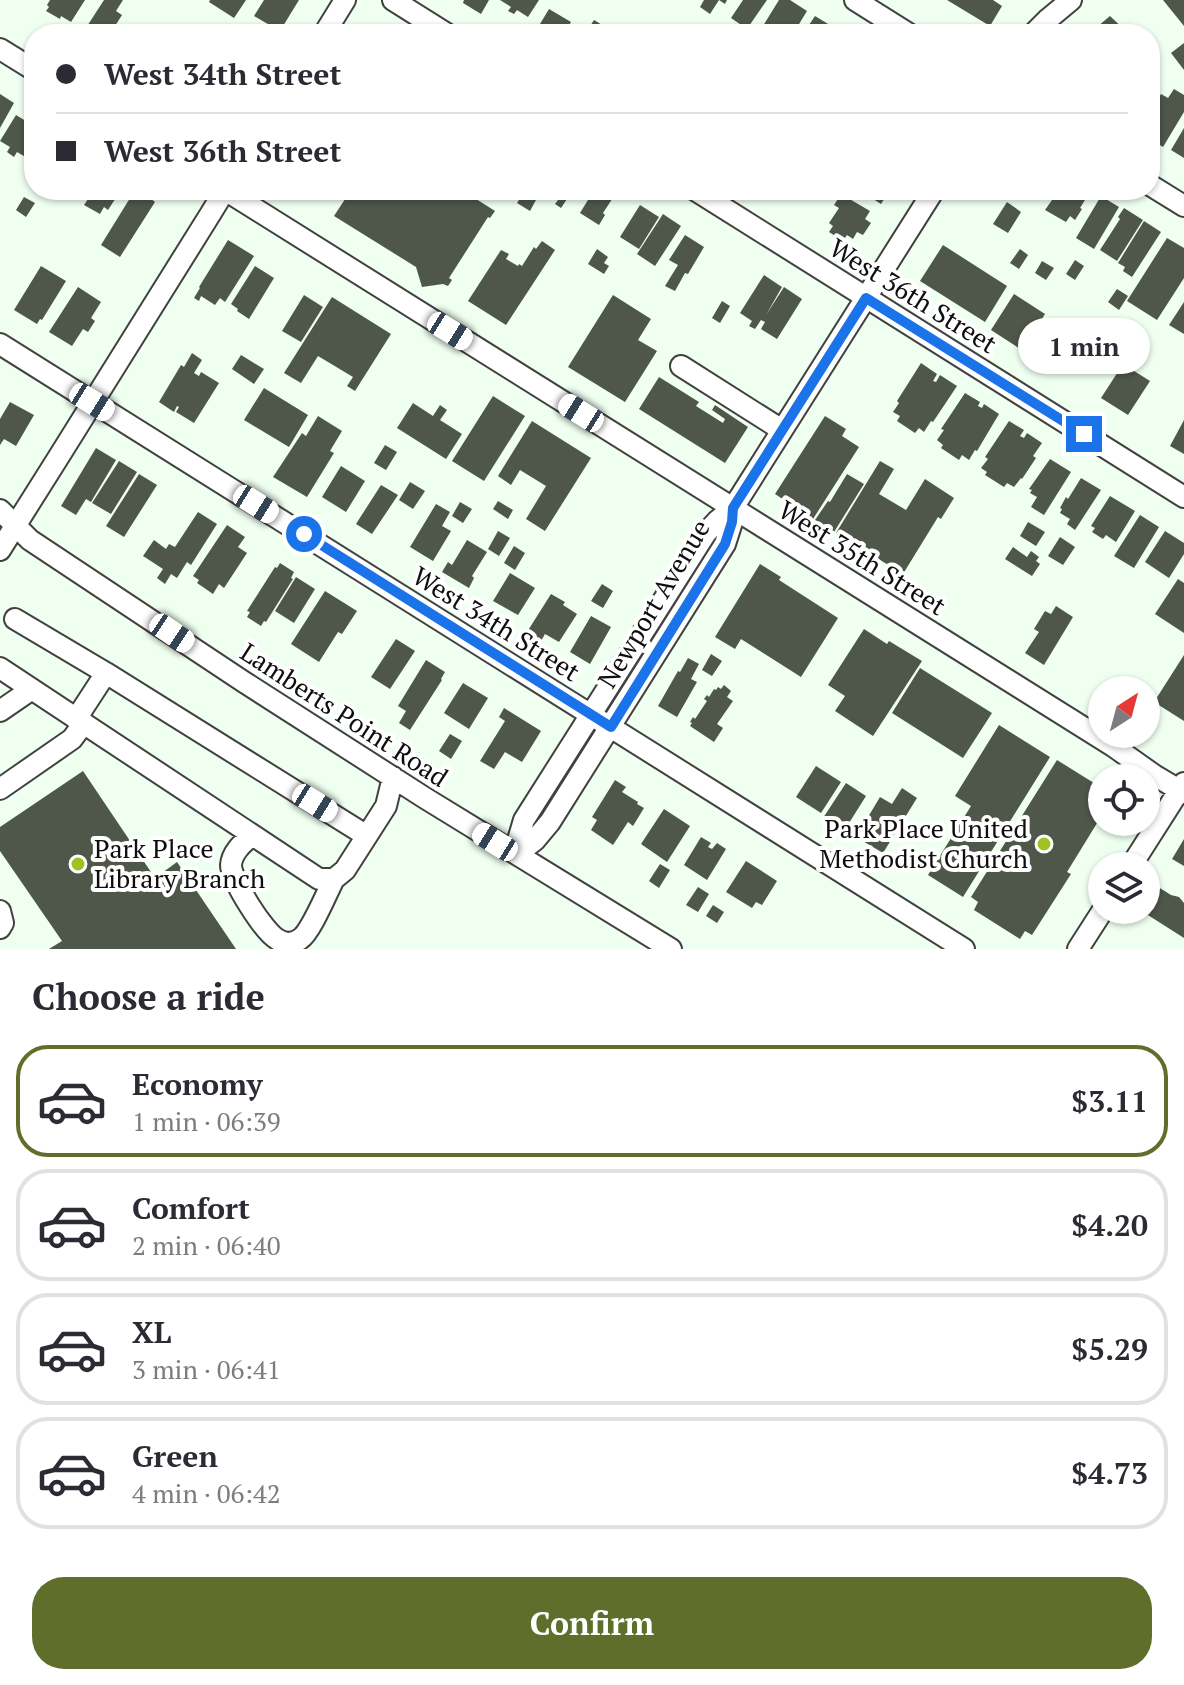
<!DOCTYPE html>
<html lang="en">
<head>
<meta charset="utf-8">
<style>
	body { margin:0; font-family:"PT Serif",serif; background:#f2f2f3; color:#2b2b33; height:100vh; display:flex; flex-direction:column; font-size:30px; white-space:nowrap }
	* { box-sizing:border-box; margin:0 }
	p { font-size:26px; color:#7c7c81 }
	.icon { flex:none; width:44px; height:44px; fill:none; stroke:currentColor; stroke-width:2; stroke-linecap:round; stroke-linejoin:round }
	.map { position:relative; height:949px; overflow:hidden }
	.side { display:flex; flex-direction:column; background:#fff; flex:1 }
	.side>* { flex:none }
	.guide { position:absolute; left:24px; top:24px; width:1136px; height:176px; border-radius:32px; box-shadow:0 2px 6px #0004; display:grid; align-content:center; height:176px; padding:0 32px; background:#fff }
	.needle { width:52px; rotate:36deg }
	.fabs { position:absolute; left:1088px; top:676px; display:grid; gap:16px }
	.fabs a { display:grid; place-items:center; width:72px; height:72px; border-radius:50%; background:#fff; box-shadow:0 2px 6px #0004; font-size:40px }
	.end { position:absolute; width:36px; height:36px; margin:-18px; border:10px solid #1a73e8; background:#fff; box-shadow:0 0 0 4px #fff }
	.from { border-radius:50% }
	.bubble { position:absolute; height:56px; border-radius:28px; background:#fff; box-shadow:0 2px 6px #0004; font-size:26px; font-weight:600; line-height:56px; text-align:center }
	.car { position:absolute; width:24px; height:48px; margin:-24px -12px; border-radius:10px; box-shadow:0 0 6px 2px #0007; background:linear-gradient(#fff 24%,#345 0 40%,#fff 0 76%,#345 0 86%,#fff 0) }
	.guide b { display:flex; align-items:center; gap:28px; height:76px; font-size:30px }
	.guide b+b { border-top:2px solid #e1e1e2 }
	.guide i { width:20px; height:20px; background:#2b2b33 }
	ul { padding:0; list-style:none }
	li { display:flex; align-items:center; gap:24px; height:112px; margin:0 16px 12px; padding:0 16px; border:4px solid #e1e1e2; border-radius:32px }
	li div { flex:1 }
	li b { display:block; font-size:30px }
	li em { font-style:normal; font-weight:600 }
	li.on { border-color:#5f6f2b }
	li>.icon { width:72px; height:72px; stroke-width:1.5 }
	h2 { padding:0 32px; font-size:36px; line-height:96px }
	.action { display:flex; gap:16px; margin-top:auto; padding:16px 32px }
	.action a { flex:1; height:92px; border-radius:32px; background:#5f6f2b; color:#fff; font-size:32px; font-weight:600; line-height:92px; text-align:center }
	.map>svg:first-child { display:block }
</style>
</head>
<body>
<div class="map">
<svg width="1184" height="949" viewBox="0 0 1184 949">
	<rect width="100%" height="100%" fill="#effff0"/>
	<path fill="#4e574a" d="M50 0H85L71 22 61 16 60 19 46 11 49 7 47 5Z
		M104 0H123L116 11 122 15 110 34H82Z
		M210 0H246L234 18 209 2Z
		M264 0H299L280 31 254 16Z
		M464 0H489L481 14 463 3Z
		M500 0H539L528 17 517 10 514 14 508 11 511 7Z
		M704 0H727L725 4 719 0 710 14 700 7Z
		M743 0H767L747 29 731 18Z
		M779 0H790L807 11 793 34H758Z
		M947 0H993L1002 6 990 26Z
		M1163 0H1184V26Z
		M549 9 571 22 564 34H534Z
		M815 16 833 27 828 34H803Z
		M1110 16 1129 34H1093L1091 32Z
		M594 20 617 34H585Z
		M1184 43V70L1171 53Z
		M1174 89 1184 95V112L1163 147 1150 139V113L1161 94 1168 98Z
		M0 94 14 103 0 128Z
		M16 115 34 126V162L17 152 14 157 7 152 10 147 0 141Z
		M1184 128V158L1171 150Z
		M94 190H121L108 210 104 207 100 214 84 205Z
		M135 190H151L154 192 150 198 155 202 120 257 101 245Z
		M351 190H462L495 211 490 218 488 217 449 278 452 280 448 286 443 284 422 287 416 267 334 216Z
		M542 190H573L561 208 555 204 558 200Z
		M594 190H618L603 213 605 215 599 225 580 213Z
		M859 190H890L881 204Z
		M1036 190H1083L1085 191 1081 198 1085 200 1080 208 1082 209 1075 220 1070 216 1066 222 1045 210 1052 200Z
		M524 192 536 200 530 211 517 203Z
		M841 194 870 211 865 219 871 223 863 235 857 232 853 239 847 235 843 241 829 232 833 226 829 223 839 208 834 205Z
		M1101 196 1119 207 1094 249 1076 238Z
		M24 197 35 203 26 217 16 210Z
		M1007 202 1021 212 1008 233 993 224Z
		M640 205 659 217 639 249 620 237Z
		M1124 208 1143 220 1117 261 1100 250 1120 219 1118 217Z
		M663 214 681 226 655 266 637 254Z
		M1144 221 1161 232 1132 277 1123 271 1125 267 1118 263Z
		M685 235 704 247 688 274 685 273 675 291 665 286 678 265 669 260Z
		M1167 238 1184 248V278L1157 320 1127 301Z
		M228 240 254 256 225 302 220 298 215 305 201 296 199 301 194 298 200 288 199 287Z
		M542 241 555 250 506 325 468 301 501 250 509 254 506 259 518 266 519 264 522 266 534 247 536 249Z
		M943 245 1007 286 985 322 920 281Z
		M597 249 608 257 604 263 609 266 604 274 588 264Z
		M1020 249 1028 255 1019 269 1010 263Z
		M1075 260 1084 266 1075 280 1066 274Z
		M1042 261 1054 268 1046 280 1035 273Z
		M41 266 66 281 42 320 40 319 37 324 14 310Z
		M255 266 274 278 249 319 237 311 238 309 231 304Z
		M764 275 782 287 766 315 784 287 802 299 777 339 761 329 765 322 761 320 755 329 749 326 752 321 740 313Z
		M78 287 101 302 91 318 95 321 88 332 83 329 72 346 49 332Z
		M1117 289 1128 296 1119 310 1108 302Z
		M1014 294 1045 314 1022 350 991 330Z
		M304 295 323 307 301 342 282 331Z
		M613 295 651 319 638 340 657 351 625 402 568 367Z
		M332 297 391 334 355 391 347 386 353 377 318 356 301 383 284 373Z
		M722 301 730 306 720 323 712 318Z
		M1184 302V334L1169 325Z
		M192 353 202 360 194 373 199 376 201 372 219 383 194 423 176 412 179 407 177 406 174 412 159 402 181 365 184 367Z
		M241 355 264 369 254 384 232 369Z
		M921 363 937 374 933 381 936 382 940 375 957 386 933 422 931 421 924 432 919 428 915 433 897 421 900 416 893 412 899 403 897 401Z
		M1123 364 1150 381 1128 415 1101 398Z
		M659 377 699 402 696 406 723 423 725 419 712 410 715 405 748 427 725 463 639 409Z
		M264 388 308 415 289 447 244 420Z
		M965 393 980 402 978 406 982 408 984 404 999 414 977 451 975 450 969 460 962 455 959 460 941 448 943 445 937 440 944 430 941 429Z
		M493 396 525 416 484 481 452 461Z
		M10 402 34 415 16 446 4 439 0 445V419Z
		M413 403 433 416 440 405 447 410 440 420 462 434 446 459 397 428Z
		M318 416 342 431 330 451 334 453 307 497 273 477 302 433 306 436Z
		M825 416 846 429 842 436 859 447 813 519 775 494Z
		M1184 420V454L1170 446Z
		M532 421 591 458 545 531 526 519 546 486 520 470 511 485 498 476Z
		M1009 421 1024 430 1020 436 1024 438 1027 433 1042 443 1033 456 1036 458 1022 479 1021 478 1014 487 1007 483 1004 487 985 475 987 472 981 468 988 459 985 457Z
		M385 445 397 452 386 470 374 463Z
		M96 448 116 460 91 502 86 499 76 515 61 506Z
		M1050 459 1071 472 1044 515 1031 507 1037 497 1030 493 1032 490 1029 489Z
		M119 461 137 472 111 514 92 503Z
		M880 461 894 469 879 494 906 510 925 479 954 498 941 519 938 517 903 574 836 533Z
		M341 466 365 481 346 512 322 497Z
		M139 474 157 485 124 537 106 526Z
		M847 474 864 484 834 532 815 520 828 501 830 502Z
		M1081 478 1101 490 1075 530 1067 524 1070 519 1060 513 1062 509 1060 508 1066 497 1068 499Z
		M410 482 425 491 413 509 399 500Z
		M381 485 398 495 372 534 356 524Z
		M1110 496 1135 511 1116 542 1106 535 1103 539 1092 532 1095 528 1091 526Z
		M498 501 513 510 508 519 493 509Z
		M460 502 472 509 463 523 452 516Z
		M436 504 450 512 442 526 451 531 433 561 410 547Z
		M198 512 217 524 191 565 187 562 177 578 171 574 165 584 157 578 163 569 143 556 154 540 166 549 169 544 175 547Z
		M1140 515 1159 527 1134 568 1114 556Z
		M1028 522 1045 532 1036 546 1020 536Z
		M227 525 245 537 238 547 247 553 224 588 219 584 213 594 197 583 199 580 193 576Z
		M498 531 510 538 499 556 488 549Z
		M1165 531 1184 543V554L1169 578 1145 562Z
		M1060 537 1075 547 1063 565 1048 556Z
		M467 540 487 552 472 576 474 578 469 588 442 572 448 562 452 565Z
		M514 546 525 553 515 570 504 563Z
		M1013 547 1027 557 1031 551 1039 557 1036 561 1040 564 1032 576 1005 559Z
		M280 563 294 572 291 578 293 579 266 622 264 621 261 626 247 617 250 612 247 611 275 567 277 568Z
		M760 564 781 577 779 580 838 618 801 677 741 639 735 649 715 637Z
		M510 573 535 588 518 615 493 601Z
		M296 577 315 589 294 623 275 611Z
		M1178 579 1184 583V633L1155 614Z
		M602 584 613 591 603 608 591 601Z
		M325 591 357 611 342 634 338 632 319 662 291 644Z
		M551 594 565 602 563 605 577 614 559 642 545 634 541 641 527 632Z
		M1056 606 1073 617 1044 665 1025 653 1039 632 1034 629 1045 611 1051 614Z
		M591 616 611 627 590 664 570 652Z
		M864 629 887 644 889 641 922 661 873 736 835 711 845 696 828 685Z
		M396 639 415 651 390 689 371 677Z
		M711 654 722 661 712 676 702 670Z
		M1184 655V721L1154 702Z
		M688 658 699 664 691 679 697 682 677 717 658 706 678 671 680 672Z
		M426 660 445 672 441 679 442 680 410 730 399 723 406 711 398 706Z
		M920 668 992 713 963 758 892 713Z
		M463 683 488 698 469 729 444 713Z
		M724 685 731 691 727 697 733 701 717 724 723 728 714 742 690 726 692 723 690 722 693 717 695 719 707 701 704 699 707 695 709 697 714 689 716 690 718 687 721 689Z
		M504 708 541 731 522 762 505 752 494 769 480 761 505 721 499 717Z
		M999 725 1050 757 963 897 928 875 971 806 955 796Z
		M450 734 462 741 451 759 439 751Z
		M1057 760 1102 788V815L1067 872 1071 874 1032 935 1025 931 1020 939 974 910 978 902 971 897Z
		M816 766 841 782 821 813 796 797Z
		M83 771 155 878 177 862 236 949H49L62 941 0 851V827Z
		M615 780 626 787 622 792 638 802 637 804 644 808 633 826 628 822 613 845 591 830 597 820 592 817Z
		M846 783 866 796 844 831 823 818Z
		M902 788 917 798 883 853 856 837 880 797 892 804Z
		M664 809 690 826 667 862 641 844Z
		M701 837 711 843 708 847 712 849 717 843 726 849 707 880 684 865Z
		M1184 839V866L1172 859Z
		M746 861 777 881 762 905 756 902 752 908 726 892Z
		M660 864 670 870 659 888 649 881Z
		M1155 885 1171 895 1179 897 1184 903V938L1140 910H1146V900Z
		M698 887 709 894 698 912 686 905Z
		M713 905 724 912 717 923 706 916Z"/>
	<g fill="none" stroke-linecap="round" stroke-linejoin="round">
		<defs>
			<path id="minor" d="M393 0 447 34
				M855 0 909 34
				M324 34 345 0
				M1033 34 1047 20 1071 0
				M0 49 34 70
				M1150 185 1184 206
				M695 190 1184 497
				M0 344 964 949
				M681 366 782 430
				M0 510 30 540 244 682 425 798 671 949
				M0 550C71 438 141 325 211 213L225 190 1113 746 1154 775 1184 793
				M15 619 106 673
				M0 668 319 879H334L345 870 386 806 393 777
				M0 711 32 689
				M76 719 106 673 367 836
				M0 789 72 739 84 723
				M252 835C243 843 232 852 231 865 231 880 264 932 277 939 284 944 293 944 300 939 311 932 327 892 334 879
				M517 854 518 840 524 820 706 533 717 521 733 508 934 190
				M517 854 535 840 550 822 725 544 732 522 733 508
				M1131 866 1184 783
				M0 911 3 923 0 928
				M1078 949 1103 910"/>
		</defs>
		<use href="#minor" stroke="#414141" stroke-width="24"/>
		<use href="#minor" stroke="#fff" stroke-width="20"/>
	</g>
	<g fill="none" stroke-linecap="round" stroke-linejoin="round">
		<path stroke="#1a73e8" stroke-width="10" d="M304 534 611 727 725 544 732 522 733 508 866 298 1084 434"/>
	</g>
	<g fill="#9fc222" stroke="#fff" stroke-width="3">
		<circle cx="1044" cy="844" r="8"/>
		<circle cx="78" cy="864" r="8"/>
	</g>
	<g text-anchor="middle" stroke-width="8" stroke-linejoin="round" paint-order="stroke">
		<g font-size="26" fill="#0e0e0e" stroke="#fff">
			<text transform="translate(913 296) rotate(32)" y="9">West 36th Street</text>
			<text transform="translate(862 558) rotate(32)" y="9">West 35th Street</text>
			<text transform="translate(654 604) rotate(-59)" y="9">Newport Avenue</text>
			<text transform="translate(496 624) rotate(32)" y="9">West 34th Street</text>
			<text transform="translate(344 715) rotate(33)" y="9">Lamberts Point Road</text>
		</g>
		<g font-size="26" fill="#0e0e0e" stroke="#fff" text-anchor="end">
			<text x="1028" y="838">Park Place United<tspan x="1028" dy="30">Methodist Church</tspan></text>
			<text x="94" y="858" text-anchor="start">Park Place<tspan x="94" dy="30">Library Branch</tspan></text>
		</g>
	</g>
</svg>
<div class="fabs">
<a><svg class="needle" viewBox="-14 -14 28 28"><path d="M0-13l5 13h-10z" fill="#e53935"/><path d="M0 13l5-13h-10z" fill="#7c7c81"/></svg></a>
<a><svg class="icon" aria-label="locate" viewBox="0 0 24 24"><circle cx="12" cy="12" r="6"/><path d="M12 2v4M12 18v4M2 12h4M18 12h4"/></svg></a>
<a><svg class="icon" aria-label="layers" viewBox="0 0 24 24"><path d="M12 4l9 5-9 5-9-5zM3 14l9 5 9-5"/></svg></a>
</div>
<i class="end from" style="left:304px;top:534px"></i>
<i class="end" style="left:1084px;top:434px"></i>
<div class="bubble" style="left:1018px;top:318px;width:132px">1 min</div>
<i class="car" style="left:450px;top:331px;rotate:122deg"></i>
<i class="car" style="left:92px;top:402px;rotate:122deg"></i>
<i class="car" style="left:581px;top:413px;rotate:302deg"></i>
<i class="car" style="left:256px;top:504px;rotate:122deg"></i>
<i class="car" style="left:172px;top:633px;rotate:124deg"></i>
<i class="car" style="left:315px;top:803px;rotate:122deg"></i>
<i class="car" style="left:495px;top:842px;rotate:302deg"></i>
<div class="guide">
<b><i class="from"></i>West 34th Street</b>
<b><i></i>West 36th Street</b>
</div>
</div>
<section class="side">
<h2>Choose a ride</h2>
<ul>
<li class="on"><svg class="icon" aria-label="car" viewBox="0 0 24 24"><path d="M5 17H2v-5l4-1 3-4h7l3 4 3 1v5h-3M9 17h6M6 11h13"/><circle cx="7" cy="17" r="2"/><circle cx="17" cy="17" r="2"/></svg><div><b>Economy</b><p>1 min · 06:39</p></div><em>$3.11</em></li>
<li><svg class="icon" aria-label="car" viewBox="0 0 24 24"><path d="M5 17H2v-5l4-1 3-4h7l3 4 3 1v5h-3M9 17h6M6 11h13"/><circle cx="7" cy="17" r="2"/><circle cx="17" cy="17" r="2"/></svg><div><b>Comfort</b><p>2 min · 06:40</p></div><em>$4.20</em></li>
<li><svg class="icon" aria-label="car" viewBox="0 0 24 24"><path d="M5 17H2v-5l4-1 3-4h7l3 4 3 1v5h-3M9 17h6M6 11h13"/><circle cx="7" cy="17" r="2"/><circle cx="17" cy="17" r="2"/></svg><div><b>XL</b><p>3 min · 06:41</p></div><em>$5.29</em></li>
<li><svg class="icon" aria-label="car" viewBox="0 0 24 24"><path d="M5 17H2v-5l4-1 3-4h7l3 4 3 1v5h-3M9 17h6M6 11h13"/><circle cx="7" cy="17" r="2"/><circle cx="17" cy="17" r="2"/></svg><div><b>Green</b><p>4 min · 06:42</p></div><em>$4.73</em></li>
</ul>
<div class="action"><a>Confirm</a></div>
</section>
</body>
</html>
